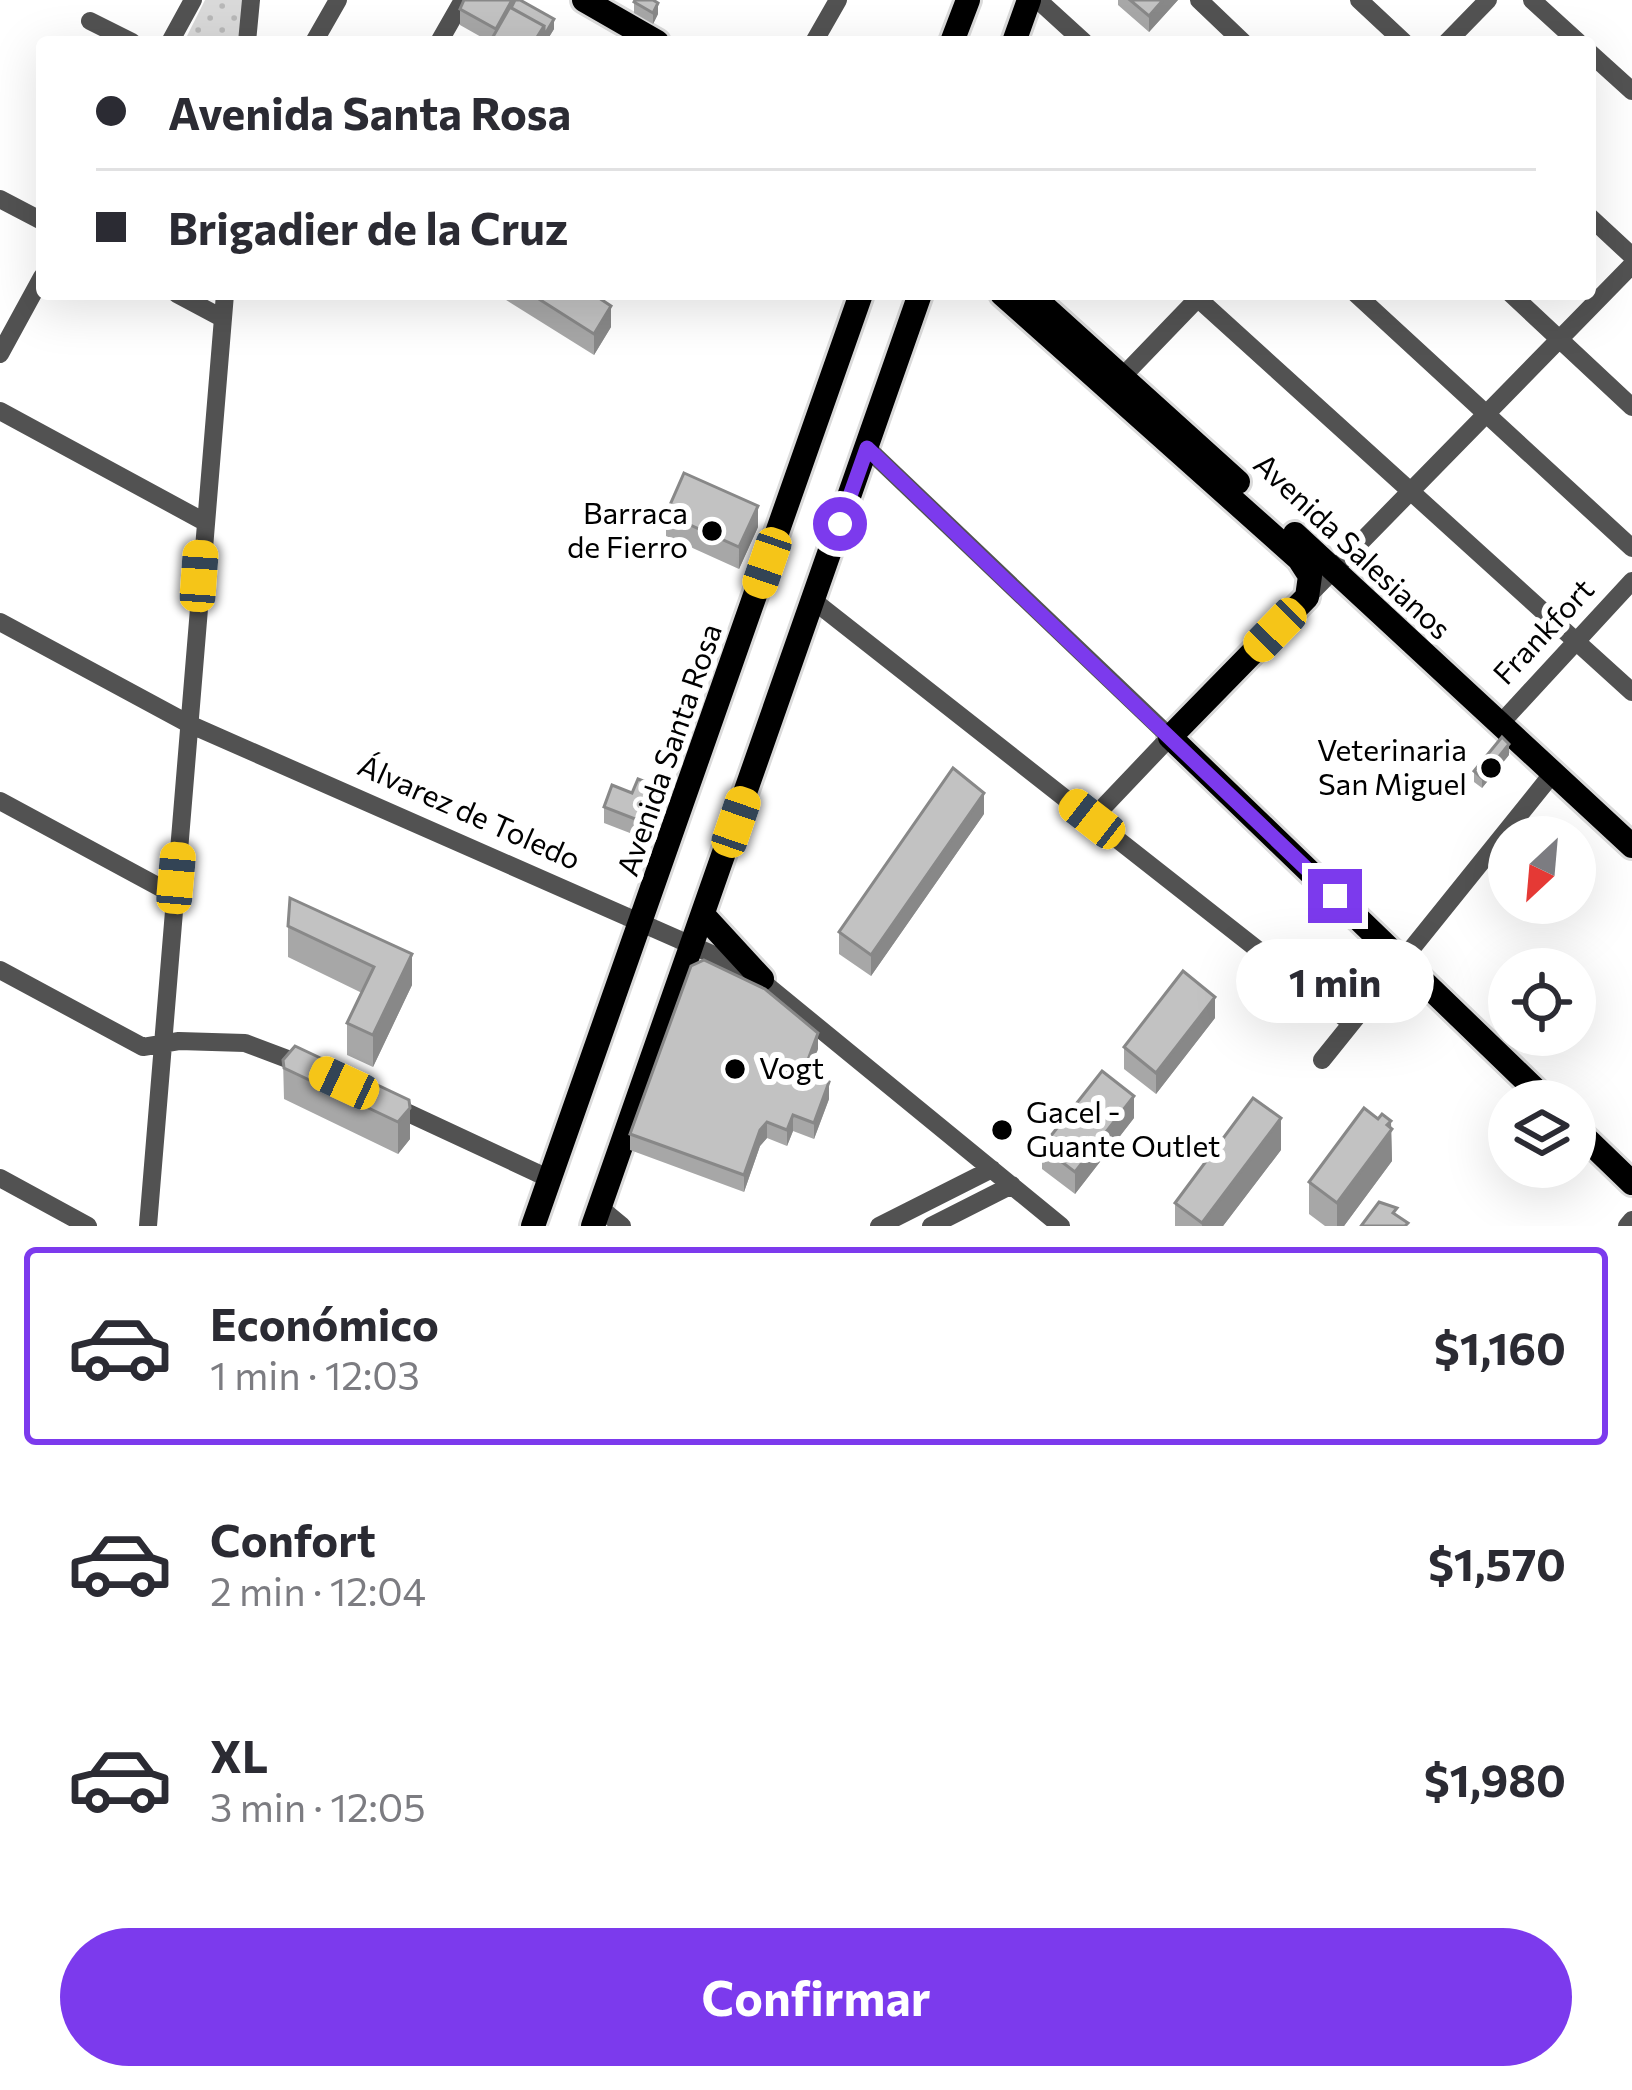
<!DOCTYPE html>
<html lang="es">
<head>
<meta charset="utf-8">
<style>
	body { margin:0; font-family:Commissioner,sans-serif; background:#f7f7f7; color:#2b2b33; height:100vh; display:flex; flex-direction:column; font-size:45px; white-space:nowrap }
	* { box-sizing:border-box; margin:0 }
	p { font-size:39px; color:#7c7c81 }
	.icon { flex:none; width:66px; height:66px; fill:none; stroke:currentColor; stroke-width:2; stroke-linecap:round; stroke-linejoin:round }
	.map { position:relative; height:1226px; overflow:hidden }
	.drawer { display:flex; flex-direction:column; background:#fff; flex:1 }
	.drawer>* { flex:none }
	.banner { position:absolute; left:36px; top:36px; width:1560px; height:264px; border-radius:12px; box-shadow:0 12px 48px #0002; display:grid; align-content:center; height:264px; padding:0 60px; background:#fff }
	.needle { width:78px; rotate:206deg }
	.controls { position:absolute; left:1488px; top:816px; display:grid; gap:24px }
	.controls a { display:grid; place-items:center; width:108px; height:108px; border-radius:50%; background:#fff; box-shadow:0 12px 48px #0002; font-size:60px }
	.end { position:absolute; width:54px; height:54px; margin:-27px; border:15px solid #7c3aed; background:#fff; box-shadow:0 0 0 6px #fff }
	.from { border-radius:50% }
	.bubble { position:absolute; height:84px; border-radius:42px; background:#fff; box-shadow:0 12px 48px #0002; font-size:39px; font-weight:700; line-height:84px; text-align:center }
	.car { position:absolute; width:36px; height:72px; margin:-36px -18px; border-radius:15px; box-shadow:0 0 9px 3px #0007; background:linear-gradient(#f5c518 24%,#345 0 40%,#f5c518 0 76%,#345 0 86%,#f5c518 0) }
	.banner b { display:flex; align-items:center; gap:42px; height:114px; font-size:45px }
	.banner b+b { border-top:3px solid #e1e1e2 }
	.banner i { width:30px; height:30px; background:#2b2b33 }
	ul { padding:21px 0 0; list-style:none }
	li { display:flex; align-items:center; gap:36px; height:198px; margin:0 24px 18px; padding:0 36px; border:6px solid transparent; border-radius:12px }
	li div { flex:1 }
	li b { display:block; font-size:45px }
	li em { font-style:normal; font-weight:700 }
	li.on { border-color:#7c3aed }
	li>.icon { width:108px; height:108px; stroke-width:1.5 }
	.button { display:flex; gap:24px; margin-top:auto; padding:24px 60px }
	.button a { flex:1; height:138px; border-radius:72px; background:#7c3aed; color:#fff; font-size:48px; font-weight:700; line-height:138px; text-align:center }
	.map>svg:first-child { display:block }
</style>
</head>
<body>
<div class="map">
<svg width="1632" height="1226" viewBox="0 0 1632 1226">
	<defs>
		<pattern id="green-dots" width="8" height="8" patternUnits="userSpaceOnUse" patternTransform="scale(3)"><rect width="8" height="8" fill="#d9d9d9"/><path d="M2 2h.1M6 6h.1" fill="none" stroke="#b8b8b8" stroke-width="1.8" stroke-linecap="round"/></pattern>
	</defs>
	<rect width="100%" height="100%" fill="#fff"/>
	<path fill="url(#green-dots)" d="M205 0H243L239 42H184Z"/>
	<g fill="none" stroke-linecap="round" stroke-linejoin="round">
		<defs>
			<path id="major" d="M584 0 657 42
				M952 42 968 0
				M1014 42 1029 0
				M1002 294 1299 559 1310 576 1307 597 1170 737 1547 1101
				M1030 294 1238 482
				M1295 534 1632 846
				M703 915 762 979
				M1575 1128 1632 1183
				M533 1226 861 294
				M593 1226 920 294"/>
		</defs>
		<use href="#major" stroke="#dbdbdb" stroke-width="30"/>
		<path stroke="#525252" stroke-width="18" d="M1038 0 1084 42
			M1199 0 1243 42
			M1359 0 1404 42
			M1532 0 1578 42
			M90 21 132 42
			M170 42 193 0
			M247 42 251 0
			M314 42 338 0
			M439 42 463 0
			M814 42 838 0
			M1447 42 1488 0
			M1590 53 1632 91
			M0 199 42 221
			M1590 217 1632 256
			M177 294 222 318
			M1193 294 1632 692
			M1356 294 1632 548
			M1511 294 1632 407
			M0 354 42 277
			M1122 377 1202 294
			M0 411 203 521
			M867 448 1170 737 1092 819
			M1307 597 1632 265
			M814 601 1351 1023
			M0 622 189 724 748 970 1061 1226
			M1500 724 1632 581
			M0 801 174 895
			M0 970 143 1047 179 1041 245 1043 306 1066
			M1322 1060 1553 773
			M391 1105 550 1179
			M0 1178 88 1226
			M599 1207 622 1226
			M148 1226 225 294
			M879 1226 992 1169
			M931 1226 1012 1185
			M1627 1226 1632 1220"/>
		<use href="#major" stroke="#000" stroke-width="24"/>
	</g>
	<path fill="#a7a7a7" d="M1118 0H1178L1149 32 1118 5Z
		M634 2 658 14 653 24 634 13Z
		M460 9 554 29 546 42H490L460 25Z
		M503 294H593L611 327 594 355 503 298Z
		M666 514 758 527 739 569 666 536Z
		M1509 755 1482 788 1474 782V771Z
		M662 804 648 840 604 823V807Z
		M984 814 871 976 839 954V932Z
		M288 926 412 985 373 1067 347 1055V1023L362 993 288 957Z
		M1215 1018 1156 1094 1124 1069V1047Z
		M818 1049 808 1075 829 1099 814 1139 793 1131 787 1146 767 1138 760 1146 744 1192 630 1150V1134Z
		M283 1060 409 1100 410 1139 398 1154 284 1099Z
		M1134 1118 1075 1194 1042 1169V1147Z
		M1391 1128 1392 1161 1344 1226H1325L1309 1214V1182Z
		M1281 1150 1223 1226H1175V1203Z"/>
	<path fill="#888" d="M1163 0H1178L1149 32V16Z
		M658 3V14L653 24V13Z
		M554 19V29L546 42H534L544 26Z
		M611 306V327L594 355V334Z
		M758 506V527L739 569V547Z
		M1509 744V755L1482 788V778Z
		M662 788V804L648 840V824Z
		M984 793V814L871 976V955Z
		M412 954V985L373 1067V1035Z
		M1215 997V1018L1156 1094V1073Z
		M818 1033V1049L803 1089V1073Z
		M829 1082V1099L814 1139V1123Z
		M1134 1096V1118L1075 1194V1172Z
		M410 1108V1139L398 1154V1122Z
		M793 1115V1131L787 1146V1130Z
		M1281 1118V1150L1223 1226H1202V1223Z
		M1391 1121 1392 1161 1344 1226H1337V1203Z
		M767 1122V1138L760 1146 744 1192V1175L760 1130Z"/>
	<path fill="#c2c2c2" stroke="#888" stroke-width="3" d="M464 0H512L496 29 460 9Z
		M515 0H520L554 19 544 36V26L511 8Z
		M635 0H653L658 3 653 13 634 2Z
		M1130 0H1163L1149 16Z
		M510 7 544 26 534 42H490Z
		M531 294H593L611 306 594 334Z
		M684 473 758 506 739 547 666 514Z
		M1502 737 1509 744 1482 778 1474 771Z
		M953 768 984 793 871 955 839 932Z
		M638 779 662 788 648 824 604 807 612 785 632 793Z
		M290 898 412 954 373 1035 347 1023 374 967 288 926Z
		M704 960 765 989 818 1033 803 1073 829 1082 814 1123 793 1115 787 1130 767 1122 760 1130 744 1175 630 1134 691 966Z
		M1183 971 1215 997 1156 1073 1124 1047Z
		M295 1046 409 1100 410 1108 398 1122 284 1068 283 1060Z
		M1102 1071 1134 1096 1075 1172 1042 1147Z
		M1253 1098 1281 1118 1202 1223 1175 1203Z
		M1364 1108 1378 1119 1382 1114 1391 1121 1387 1125 1392 1129 1337 1203 1309 1182Z
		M1379 1202 1397 1208 1393 1213 1408 1223 1405 1226H1361Z"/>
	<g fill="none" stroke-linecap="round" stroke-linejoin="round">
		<path stroke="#7c3aed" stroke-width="15" d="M840 524 867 448 1335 896"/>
	</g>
	<g fill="#000" stroke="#fff" stroke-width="4.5">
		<circle cx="712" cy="531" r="12"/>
		<circle cx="1491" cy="768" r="12"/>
		<circle cx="735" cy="1069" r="12"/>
		<circle cx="1002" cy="1130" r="12"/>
	</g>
	<g text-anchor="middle" stroke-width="12" stroke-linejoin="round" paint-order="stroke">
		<g font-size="30" fill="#000" stroke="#fff" text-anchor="end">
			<text x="688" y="524">Barraca<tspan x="688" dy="34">de Fierro</tspan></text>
			<text x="1467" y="761">Veterinaria<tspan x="1467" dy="34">San Miguel</tspan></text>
			<text x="759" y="1079" text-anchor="start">Vogt</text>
			<text x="1026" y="1123" text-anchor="start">Gacel -<tspan x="1026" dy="34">Guante Outlet</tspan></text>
		</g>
		<g font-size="30" fill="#000" stroke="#fff">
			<text transform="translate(1352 547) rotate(43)" y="10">Avenida Salesianos</text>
			<text transform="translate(1544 632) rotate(-47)" y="10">Frankfort</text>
			<text transform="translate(670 750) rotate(-71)" y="10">Avenida Santa Rosa</text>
			<text transform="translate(469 813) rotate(24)" y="10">Álvarez de Toledo</text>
		</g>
	</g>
</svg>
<div class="controls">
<a><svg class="needle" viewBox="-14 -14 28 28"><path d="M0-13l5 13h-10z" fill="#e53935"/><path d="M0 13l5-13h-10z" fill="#7c7c81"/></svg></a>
<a><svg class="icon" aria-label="locate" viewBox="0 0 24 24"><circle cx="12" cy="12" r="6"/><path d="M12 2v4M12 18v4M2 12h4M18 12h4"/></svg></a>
<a><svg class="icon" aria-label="layers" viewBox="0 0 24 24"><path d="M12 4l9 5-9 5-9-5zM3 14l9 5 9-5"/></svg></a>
</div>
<i class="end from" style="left:840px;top:524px"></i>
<i class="end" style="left:1335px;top:896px"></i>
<div class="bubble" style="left:1236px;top:939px;width:198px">1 min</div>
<i class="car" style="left:767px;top:563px;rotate:199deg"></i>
<i class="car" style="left:199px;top:576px;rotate:4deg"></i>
<i class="car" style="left:1275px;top:630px;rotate:224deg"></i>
<i class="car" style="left:1092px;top:819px;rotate:308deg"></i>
<i class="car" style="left:736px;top:822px;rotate:19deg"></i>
<i class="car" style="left:176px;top:878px;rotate:5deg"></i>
<i class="car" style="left:344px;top:1083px;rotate:295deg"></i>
<div class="banner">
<b><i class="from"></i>Avenida Santa Rosa</b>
<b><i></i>Brigadier de la Cruz</b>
</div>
</div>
<section class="drawer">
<ul>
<li class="on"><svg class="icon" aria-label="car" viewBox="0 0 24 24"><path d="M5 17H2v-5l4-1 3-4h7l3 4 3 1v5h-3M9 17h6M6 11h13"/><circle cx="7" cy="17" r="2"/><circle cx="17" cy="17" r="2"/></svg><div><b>Económico</b><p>1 min · 12:03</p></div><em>$1,160</em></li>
<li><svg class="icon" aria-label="car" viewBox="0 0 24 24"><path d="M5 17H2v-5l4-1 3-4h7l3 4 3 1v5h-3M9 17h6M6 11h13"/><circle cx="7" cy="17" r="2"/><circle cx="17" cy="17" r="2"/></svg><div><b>Confort</b><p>2 min · 12:04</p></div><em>$1,570</em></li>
<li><svg class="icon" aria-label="car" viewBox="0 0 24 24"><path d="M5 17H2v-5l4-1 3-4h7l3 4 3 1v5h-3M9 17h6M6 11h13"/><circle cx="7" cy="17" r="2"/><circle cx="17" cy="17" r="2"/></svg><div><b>XL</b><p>3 min · 12:05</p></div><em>$1,980</em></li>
</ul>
<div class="button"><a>Confirmar</a></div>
</section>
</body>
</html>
